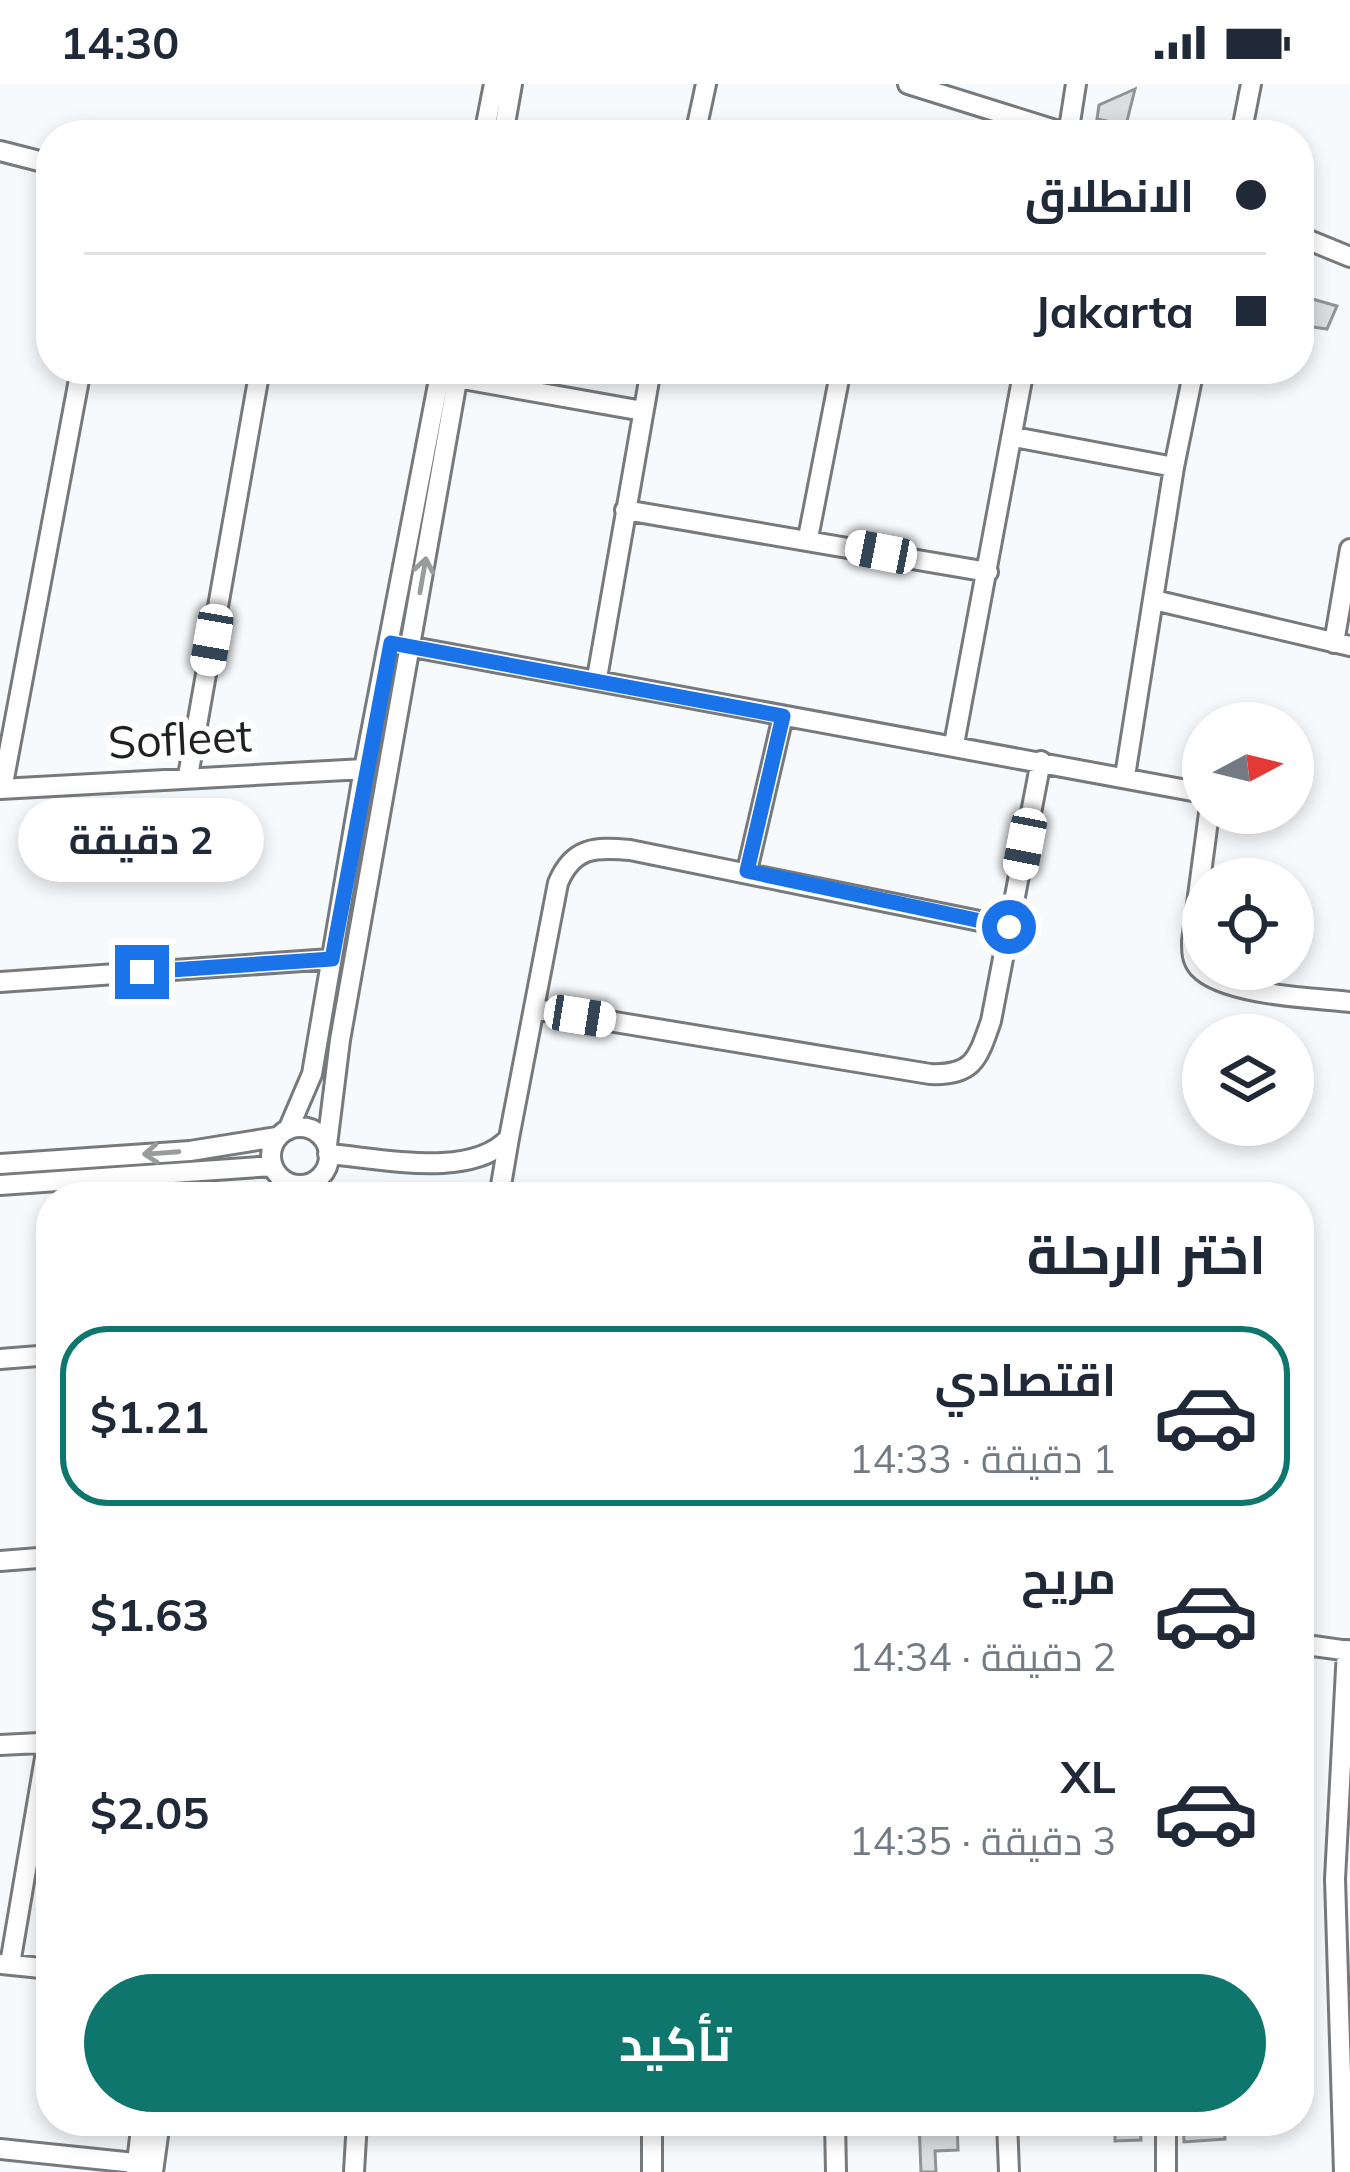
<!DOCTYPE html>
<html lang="ar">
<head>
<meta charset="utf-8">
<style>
	body { margin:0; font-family:Mulish,Cairo,sans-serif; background:#f2f2f3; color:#1f2937; direction:rtl; height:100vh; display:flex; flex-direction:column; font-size:45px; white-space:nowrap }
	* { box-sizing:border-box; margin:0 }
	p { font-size:39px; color:#747a83 }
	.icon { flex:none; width:66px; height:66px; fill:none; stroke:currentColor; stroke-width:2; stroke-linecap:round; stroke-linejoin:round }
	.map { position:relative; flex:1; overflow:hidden; direction:ltr }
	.sheet { position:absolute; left:36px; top:1098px; width:1278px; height:954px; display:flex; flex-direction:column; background:#fff; border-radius:48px; box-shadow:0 6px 18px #0003; direction:rtl }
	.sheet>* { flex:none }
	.hud { position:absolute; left:36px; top:36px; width:1278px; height:264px; border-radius:48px; box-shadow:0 6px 18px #0003; direction:rtl; display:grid; align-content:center; height:264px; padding:0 48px; background:#fff }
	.needle { width:78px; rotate:83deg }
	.controls { position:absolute; left:1182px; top:618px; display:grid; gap:24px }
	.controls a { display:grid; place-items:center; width:132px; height:132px; border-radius:50%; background:#fff; box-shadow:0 6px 18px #0003; font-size:60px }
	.end { position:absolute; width:54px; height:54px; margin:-27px; border:15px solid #1a73e8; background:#fff; box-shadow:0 0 0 6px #fff }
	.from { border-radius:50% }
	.bubble { position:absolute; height:84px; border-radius:42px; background:#fff; box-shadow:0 6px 18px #0003; font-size:39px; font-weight:700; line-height:84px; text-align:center; direction:rtl }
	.car { position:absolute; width:36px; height:72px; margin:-36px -18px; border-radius:15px; box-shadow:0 0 9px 3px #0007; background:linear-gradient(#fff 24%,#345 0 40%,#fff 0 76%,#345 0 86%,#fff 0) }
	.hud b { display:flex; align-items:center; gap:42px; height:114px; font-size:45px }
	.hud b+b { border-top:3px solid #e0e1e3 }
	.hud i { width:30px; height:30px; background:#1f2937 }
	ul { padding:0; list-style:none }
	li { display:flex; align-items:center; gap:36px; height:180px; margin:0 24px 18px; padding:0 24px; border:6px solid transparent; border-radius:48px }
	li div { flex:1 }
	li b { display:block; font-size:45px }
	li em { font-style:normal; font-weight:700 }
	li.current { border-color:#0f766e }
	li>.icon { width:108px; height:108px; stroke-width:1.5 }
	h2 { padding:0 48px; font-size:54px; line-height:144px }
	.action { display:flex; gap:24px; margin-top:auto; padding:24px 48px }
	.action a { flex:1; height:138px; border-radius:72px; background:#0f766e; color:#fff; font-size:48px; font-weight:700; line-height:138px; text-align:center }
	.status { display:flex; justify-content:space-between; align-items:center; height:84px; padding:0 60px; background:#fff; direction:ltr }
	.status svg { height:33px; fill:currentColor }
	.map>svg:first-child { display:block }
</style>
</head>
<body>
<div class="status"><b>14:30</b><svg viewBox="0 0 49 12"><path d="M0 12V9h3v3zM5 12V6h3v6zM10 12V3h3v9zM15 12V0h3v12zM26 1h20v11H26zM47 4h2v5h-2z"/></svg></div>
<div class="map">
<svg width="1350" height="2088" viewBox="0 0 1350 2088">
	<rect width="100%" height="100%" fill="#f7fafc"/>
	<path fill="#dadedf" stroke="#919495" stroke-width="3" d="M1135 5 1126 41 1097 35 1099 21Z
		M1309 214 1337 222 1327 245 1299 241Z
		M919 2037H957L958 2066 935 2067 936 2088H921Z
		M1115 2037H1140L1141 2056 1115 2057Z
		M1183 2037H1224L1225 2055 1184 2058Z"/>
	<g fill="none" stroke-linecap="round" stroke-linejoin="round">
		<defs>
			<path id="minor" d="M908 0 1068 50
				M484 51 494 0
				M503 51 512 0
				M695 51 706 0
				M1068 51 1076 0
				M1241 51 1251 0
				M0 67 51 80
				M1299 152 1350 173
				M457 294 643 327
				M1014 353 1174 383
				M625 426 988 488
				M808 454 841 285
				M1154 516 1350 562
				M391 559 1203 709
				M1334 559 1350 465
				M597 594 651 285
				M954 660 1024 285
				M188 692 260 285
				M1125 692 1174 383 1194 285
				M0 705 364 685
				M2 705 81 285
				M1209 729 1192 857C1192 868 1192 876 1199 884 1224 911 1314 914 1350 918
				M747 787 783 632
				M0 898 331 875
				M536 925 930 990C974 992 978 974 991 937L1041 677
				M271 1072a29 29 0 1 1 58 0a29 29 0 1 1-58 0Z
				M288 1046 312 990 364 685 441 285
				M327 1061 340 956 459 285
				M328 1070C380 1074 471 1096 509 1054L558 799C573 763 595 763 630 766L1009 843
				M0 1080 190 1067 277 1053
				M0 1101 273 1082
				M499 1113 509 1054
				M0 1275 51 1271
				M0 1477 51 1473
				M1299 1560 1350 1567
				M0 1661 40 1659 46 1668 10 1880
				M2 1880 51 1885
				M652 2037V2088
				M835 2037 836 2088
				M1007 2037 1009 2088
				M0 2065 154 2081
				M136 2086 142 2037
				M153 2088 160 2037
				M354 2088 357 2037
				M1166 2088V2037
				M1344 2088 1335 1795 1347 1566"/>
		</defs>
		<use href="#minor" stroke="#777a7c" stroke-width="24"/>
		<use href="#minor" stroke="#fff" stroke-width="18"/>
	</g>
	<defs><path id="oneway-shaft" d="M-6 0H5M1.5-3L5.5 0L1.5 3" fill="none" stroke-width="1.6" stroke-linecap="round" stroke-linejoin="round" transform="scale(3)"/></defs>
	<g stroke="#9a9b9b">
		<use href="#oneway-shaft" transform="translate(423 491) rotate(-80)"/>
		<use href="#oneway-shaft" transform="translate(161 1069) rotate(176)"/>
	</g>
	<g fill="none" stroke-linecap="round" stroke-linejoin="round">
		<path stroke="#1a73e8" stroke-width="15" d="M142 888 332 875 391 559 783 632 747 787 1009 843"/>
	</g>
	<g text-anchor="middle" stroke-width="12" stroke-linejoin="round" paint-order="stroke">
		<g font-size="45" fill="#1f2021" stroke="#fff">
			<text transform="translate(180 655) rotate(-3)" y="16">Sofleet</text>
		</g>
	</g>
</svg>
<div class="controls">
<a><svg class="needle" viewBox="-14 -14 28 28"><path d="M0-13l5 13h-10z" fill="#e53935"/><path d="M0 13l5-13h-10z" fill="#747a83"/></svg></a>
<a><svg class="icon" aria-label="locate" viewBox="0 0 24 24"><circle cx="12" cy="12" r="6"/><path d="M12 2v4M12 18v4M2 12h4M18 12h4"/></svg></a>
<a><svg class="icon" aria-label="layers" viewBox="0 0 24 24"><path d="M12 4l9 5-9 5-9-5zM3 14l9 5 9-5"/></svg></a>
</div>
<i class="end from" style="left:1009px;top:843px"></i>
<i class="end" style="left:142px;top:888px"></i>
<div class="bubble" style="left:18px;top:714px;width:246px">2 دقيقة</div>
<i class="car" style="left:881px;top:468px;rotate:281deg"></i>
<i class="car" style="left:212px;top:556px;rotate:190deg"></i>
<i class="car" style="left:1025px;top:760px;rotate:191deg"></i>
<i class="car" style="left:580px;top:932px;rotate:99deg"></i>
<div class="hud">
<b><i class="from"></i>الانطلاق</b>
<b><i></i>Jakarta</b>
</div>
<section class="sheet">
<h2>اختر الرحلة</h2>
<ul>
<li class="current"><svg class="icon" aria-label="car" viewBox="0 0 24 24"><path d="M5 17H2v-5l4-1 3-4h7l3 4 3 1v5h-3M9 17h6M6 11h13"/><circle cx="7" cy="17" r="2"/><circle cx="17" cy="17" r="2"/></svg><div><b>اقتصادي</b><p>1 دقيقة · 14:33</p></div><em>$1.21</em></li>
<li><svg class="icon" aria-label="car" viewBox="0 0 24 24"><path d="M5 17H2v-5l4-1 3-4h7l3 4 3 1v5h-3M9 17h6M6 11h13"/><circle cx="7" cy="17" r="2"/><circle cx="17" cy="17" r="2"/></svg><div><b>مريح</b><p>2 دقيقة · 14:34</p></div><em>$1.63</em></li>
<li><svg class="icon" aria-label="car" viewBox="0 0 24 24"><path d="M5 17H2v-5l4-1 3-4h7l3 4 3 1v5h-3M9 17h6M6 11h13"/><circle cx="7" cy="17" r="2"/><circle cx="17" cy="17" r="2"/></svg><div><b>XL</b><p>3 دقيقة · 14:35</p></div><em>$2.05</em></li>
</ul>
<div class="action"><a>تأكيد</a></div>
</section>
</div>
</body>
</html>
